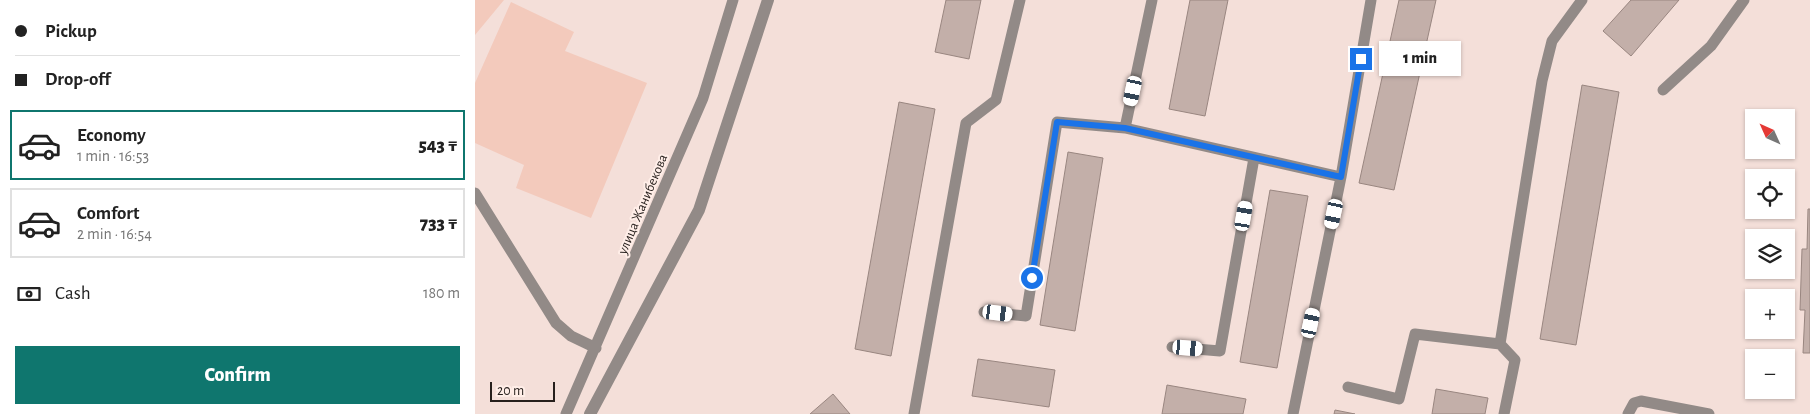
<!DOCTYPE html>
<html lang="en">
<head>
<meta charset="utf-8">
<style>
	body { margin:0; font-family:"Alegreya Sans",sans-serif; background:#f6f6f6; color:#222; height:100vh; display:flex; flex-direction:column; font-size:19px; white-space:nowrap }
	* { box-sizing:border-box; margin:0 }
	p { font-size:16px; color:#767676 }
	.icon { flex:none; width:28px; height:28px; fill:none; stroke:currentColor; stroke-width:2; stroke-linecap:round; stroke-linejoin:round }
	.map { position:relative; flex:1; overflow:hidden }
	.details { display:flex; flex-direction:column; background:#fff; width:475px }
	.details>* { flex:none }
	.banner { display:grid; align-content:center; height:110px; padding:0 15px; background:#fff }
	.needle { width:32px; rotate:315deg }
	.controls { position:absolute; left:1270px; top:109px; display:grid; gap:10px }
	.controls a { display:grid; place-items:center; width:50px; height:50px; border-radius:0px; background:#fff; box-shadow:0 1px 4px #0004; font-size:25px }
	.scale { position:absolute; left:15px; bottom:12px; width:65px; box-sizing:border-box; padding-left:5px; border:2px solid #261f1c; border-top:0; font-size:14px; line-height:18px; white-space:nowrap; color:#261f1c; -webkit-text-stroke:4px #ffeee8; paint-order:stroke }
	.end { position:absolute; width:22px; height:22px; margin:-11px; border:6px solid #1a73e8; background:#fff; box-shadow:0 0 0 2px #fff }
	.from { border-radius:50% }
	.bubble { position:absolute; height:35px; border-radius:0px; background:#fff; box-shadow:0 1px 4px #0004; font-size:16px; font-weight:800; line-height:35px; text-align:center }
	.car { position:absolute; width:15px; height:30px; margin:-15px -8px; border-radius:6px; box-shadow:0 0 4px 1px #0007; background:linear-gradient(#fff 24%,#345 0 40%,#fff 0 76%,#345 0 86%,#fff 0) }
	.banner b { display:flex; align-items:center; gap:18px; height:48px; font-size:19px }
	.banner b+b { border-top:1px solid #e0e0e0 }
	.banner i { width:12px; height:12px; background:#222 }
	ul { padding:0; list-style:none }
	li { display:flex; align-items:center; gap:15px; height:70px; margin:0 10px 8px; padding:0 5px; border:2px solid #e0e0e0; border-radius:0px }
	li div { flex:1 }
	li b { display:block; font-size:19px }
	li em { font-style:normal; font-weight:800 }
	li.current { border-color:#0f766e }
	li>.icon { width:45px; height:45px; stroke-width:1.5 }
	.pay { display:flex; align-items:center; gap:12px; height:55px; padding:0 15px; font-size:19px }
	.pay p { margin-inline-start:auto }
	.action { display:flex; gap:10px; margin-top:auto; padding:10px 15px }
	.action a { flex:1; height:58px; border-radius:0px; background:#0f766e; color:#fff; font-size:20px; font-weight:800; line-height:58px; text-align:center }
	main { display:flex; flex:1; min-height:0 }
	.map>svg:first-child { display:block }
</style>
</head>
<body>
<main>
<section class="details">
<div class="banner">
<b><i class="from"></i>Pickup</b>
<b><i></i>Drop-off</b>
</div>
<ul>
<li class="current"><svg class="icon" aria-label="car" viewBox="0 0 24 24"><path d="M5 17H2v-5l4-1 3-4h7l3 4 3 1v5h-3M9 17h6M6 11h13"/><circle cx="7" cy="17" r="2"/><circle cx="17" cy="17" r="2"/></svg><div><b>Economy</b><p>1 min · 16:53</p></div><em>543 ₸</em></li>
<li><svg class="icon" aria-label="car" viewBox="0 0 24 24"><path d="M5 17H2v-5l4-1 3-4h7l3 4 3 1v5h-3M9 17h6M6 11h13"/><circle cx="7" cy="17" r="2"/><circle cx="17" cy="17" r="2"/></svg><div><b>Comfort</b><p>2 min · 16:54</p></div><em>733 ₸</em></li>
</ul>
<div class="pay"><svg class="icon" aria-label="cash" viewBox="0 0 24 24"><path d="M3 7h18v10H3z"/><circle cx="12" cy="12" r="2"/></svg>Cash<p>180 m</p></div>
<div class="action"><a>Confirm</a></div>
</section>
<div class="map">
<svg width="1335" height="414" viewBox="0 0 1335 414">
	<rect width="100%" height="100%" fill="#f4dfd9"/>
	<path fill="#f3cabc" d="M0 0H29L0 35Z
		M36 2 99 32 90 51 172 83 116 218 41 188 49 165 0 143V83Z"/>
	<path fill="#c3afa9" stroke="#998680" d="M471 0H506L494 59 460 52Z
		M715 0H753L730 116 694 109Z
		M924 0H961L919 190 884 183Z
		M1156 0H1204L1156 56 1128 31Z
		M1107 85 1144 92 1101 345 1065 339Z
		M424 102 460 109 416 356 380 349Z
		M593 152 628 158 600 331 565 325Z
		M795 190 833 196 802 368 765 362Z
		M1333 209H1335V353H1328L1330 310H1325L1327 249H1332Z
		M503 359 580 370 574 407 497 396Z
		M692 385 771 399 768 414H687Z
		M961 389 1013 398 1010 414H957Z
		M358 394 375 414H335Z
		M860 410 880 414H859Z"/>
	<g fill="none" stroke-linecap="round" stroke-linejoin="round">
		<path stroke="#928a87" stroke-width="11" d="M1188 90 1236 46 1269 0
			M650 128 677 0
			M0 193 81 323 96 336 121 348
			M509 312 551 316 582 122 650 128 866 177
			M697 347 745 351 779 158
			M873 387 924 399 940 334 1025 344
			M91 414 228 98 258 0
			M439 414 491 123 521 100 545 0
			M818 414 866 177 896 0
			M1029 414 1040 360 1025 344 1067 81 1077 41 1107 0
			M1153 414 1159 403 1166 401 1234 414"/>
		<path stroke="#928a87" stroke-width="12" d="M115 414 224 210 293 0"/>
	</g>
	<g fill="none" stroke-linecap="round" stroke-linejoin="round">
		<path stroke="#1a73e8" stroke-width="6" d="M557 278 582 122 650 128 866 177 886 59"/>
	</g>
	<g text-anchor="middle" stroke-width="4" stroke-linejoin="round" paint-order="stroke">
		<g font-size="14" fill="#261f1c" stroke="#ffeee8">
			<text transform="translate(167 204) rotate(-67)" y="5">улица Жанибекова</text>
		</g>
	</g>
</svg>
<div class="controls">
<a><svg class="needle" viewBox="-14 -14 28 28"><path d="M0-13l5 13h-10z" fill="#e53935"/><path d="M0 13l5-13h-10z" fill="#767676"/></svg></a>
<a><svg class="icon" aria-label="locate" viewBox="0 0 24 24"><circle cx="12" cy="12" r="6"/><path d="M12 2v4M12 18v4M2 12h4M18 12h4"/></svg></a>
<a><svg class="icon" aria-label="layers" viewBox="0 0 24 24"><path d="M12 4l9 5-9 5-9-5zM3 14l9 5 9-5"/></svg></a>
<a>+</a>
<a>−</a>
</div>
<div class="scale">20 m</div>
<i class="end from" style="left:557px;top:278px"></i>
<i class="end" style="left:886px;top:59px"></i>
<div class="bubble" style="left:904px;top:41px;width:82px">1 min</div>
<i class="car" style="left:658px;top:91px;rotate:192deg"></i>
<i class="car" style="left:859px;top:214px;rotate:192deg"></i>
<i class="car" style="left:769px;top:216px;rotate:10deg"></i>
<i class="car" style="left:523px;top:313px;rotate:97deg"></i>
<i class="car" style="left:836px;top:323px;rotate:12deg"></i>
<i class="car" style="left:713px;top:348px;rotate:95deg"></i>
</div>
</main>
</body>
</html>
